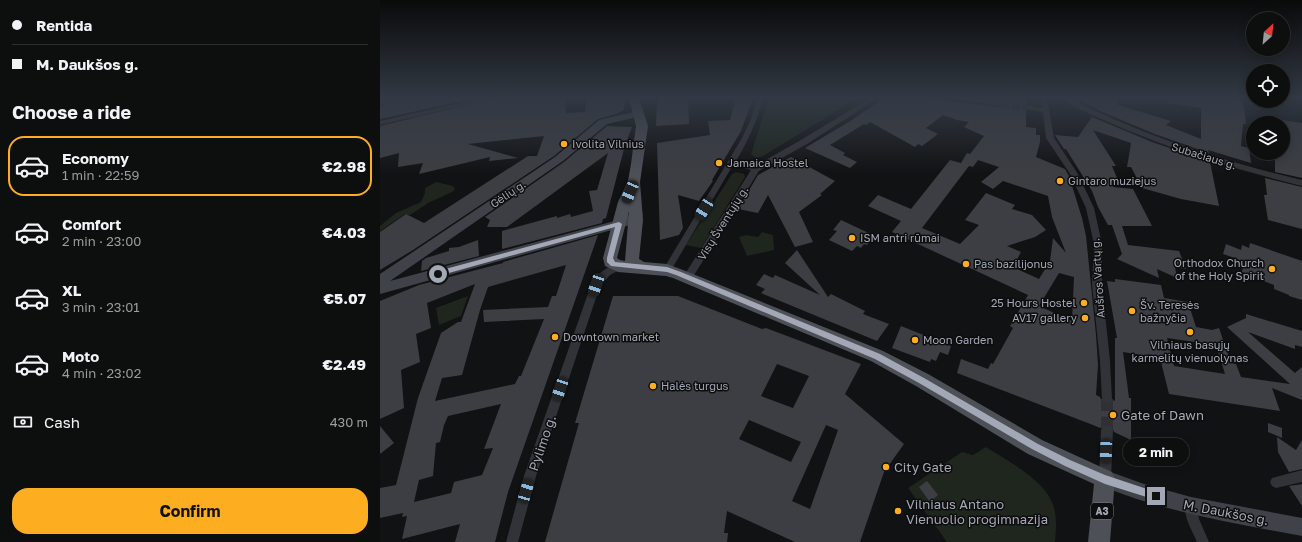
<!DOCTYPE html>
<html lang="en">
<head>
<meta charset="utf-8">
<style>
	body { margin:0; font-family:"Golos Text",sans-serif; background:#161717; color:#f1f3f6; height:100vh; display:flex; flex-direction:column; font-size:15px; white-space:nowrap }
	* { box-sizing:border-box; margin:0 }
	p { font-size:13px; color:#9a9c9e }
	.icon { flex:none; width:22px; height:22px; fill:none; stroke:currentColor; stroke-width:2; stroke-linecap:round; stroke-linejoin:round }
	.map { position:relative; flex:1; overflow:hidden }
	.panel { display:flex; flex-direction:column; background:#0d0e0e; width:380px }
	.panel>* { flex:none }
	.hud { display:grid; align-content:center; height:88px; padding:0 12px; background:#0d0e0e }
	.needle { width:26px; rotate:27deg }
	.tools { position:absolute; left:866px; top:12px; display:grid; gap:8px }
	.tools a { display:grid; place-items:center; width:44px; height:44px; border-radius:50%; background:#0d0e0e; box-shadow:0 2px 10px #0003,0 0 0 1px #2d2e2e; font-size:20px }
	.end { position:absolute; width:18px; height:18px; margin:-9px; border:5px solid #a2a8b5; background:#111; box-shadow:0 0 0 2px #111 }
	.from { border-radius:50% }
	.bubble { position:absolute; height:28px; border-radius:14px; background:#0d0e0e; box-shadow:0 2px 10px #0003,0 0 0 1px #2d2e2e; font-size:13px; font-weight:700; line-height:28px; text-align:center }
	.car { position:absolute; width:12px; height:24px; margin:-12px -6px; border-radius:5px; box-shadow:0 0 3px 1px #0007; background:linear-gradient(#222 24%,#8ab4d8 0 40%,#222 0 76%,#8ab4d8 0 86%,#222 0) }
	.hud b { display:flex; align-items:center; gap:14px; height:38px; font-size:15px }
	.hud b+b { border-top:1px solid #2d2e2e }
	.hud i { width:10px; height:10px; background:#f1f3f6 }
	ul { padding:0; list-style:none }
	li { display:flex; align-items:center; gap:12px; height:60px; margin:0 8px 6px; padding:0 4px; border:2px solid transparent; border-radius:16px }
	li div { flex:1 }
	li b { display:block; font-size:15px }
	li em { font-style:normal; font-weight:700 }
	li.active { border-color:#fcae20 }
	li>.icon { width:36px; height:36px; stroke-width:1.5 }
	h2 { padding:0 12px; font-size:18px; line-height:48px }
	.pay { display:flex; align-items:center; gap:10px; height:44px; padding:0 12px; font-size:15px }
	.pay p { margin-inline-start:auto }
	.primary-button { display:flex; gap:8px; margin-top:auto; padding:8px 12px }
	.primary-button a { flex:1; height:46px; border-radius:16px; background:#fcae20; color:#111; font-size:16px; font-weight:700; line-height:46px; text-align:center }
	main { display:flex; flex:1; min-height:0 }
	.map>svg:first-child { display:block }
</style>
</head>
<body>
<main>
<section class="panel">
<div class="hud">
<b><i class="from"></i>Rentida</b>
<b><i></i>M. Daukšos g.</b>
</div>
<h2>Choose a ride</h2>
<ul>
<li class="active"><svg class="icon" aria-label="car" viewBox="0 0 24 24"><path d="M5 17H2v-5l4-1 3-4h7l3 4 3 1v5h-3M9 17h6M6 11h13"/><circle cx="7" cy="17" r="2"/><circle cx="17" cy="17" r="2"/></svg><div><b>Economy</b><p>1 min · 22:59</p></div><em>€2.98</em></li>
<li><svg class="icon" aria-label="car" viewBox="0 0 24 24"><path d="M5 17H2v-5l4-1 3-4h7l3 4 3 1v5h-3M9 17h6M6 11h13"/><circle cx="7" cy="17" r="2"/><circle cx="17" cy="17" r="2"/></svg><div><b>Comfort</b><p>2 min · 23:00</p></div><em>€4.03</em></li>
<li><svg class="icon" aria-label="car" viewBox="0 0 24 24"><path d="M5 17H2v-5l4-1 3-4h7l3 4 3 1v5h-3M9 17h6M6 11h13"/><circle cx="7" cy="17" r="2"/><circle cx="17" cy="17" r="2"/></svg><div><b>XL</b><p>3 min · 23:01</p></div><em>€5.07</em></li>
<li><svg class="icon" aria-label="car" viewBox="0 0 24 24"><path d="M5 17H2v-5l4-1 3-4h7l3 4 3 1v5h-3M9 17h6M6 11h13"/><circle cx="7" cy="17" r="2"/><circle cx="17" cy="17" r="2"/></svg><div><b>Moto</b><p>4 min · 23:02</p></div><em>€2.49</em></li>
</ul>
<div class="pay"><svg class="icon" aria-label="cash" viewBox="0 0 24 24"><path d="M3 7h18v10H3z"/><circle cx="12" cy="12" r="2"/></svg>Cash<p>430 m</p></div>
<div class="primary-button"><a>Confirm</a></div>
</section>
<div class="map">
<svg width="922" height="542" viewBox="0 0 922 542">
	<rect width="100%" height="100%" fill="#111213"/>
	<path fill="#1e261e" d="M389 98H478L383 156 376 158 371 154Z
		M356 172 364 174 365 177 321 248 306 245 352 174Z
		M56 182 73 186 75 189 72 192 48 203 30 215 25 214 0 231V226L16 213 41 202 45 193V188Z
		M382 232 393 235 394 250 367 256 359 237 366 235 378 237Z
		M88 296 81 316 59 325 56 308Z
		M606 447C628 461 668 482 674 508 677 519 676 530 675 542H567L528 488 582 452 593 455Z"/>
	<path fill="#3d3e43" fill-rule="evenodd" d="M22 98H96L0 119V106Z
		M116 98H185L186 113 205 112 206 98H245L244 110 236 114 218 119 174 156 33 250 0 270V232L26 214 44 223 148 156H157L164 136 88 144 138 158 109 161 110 157 39 174 43 163 18 167 19 153 0 158V126Z
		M277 98H308L309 124 276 126Z
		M356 98H373L361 131 332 180 333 181 319 201 298 195 303 228 299 235 280 240 277 143 330 135 328 121 350 120Z
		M504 98H546L621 107 625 104 622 101 606 98H646V104L642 107 646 110V127L656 128V135H660V142L656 157 685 169 689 176 702 218 706 236 716 335 718 365 716 395 720 397 723 404H731L733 400 735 401V338H737L727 281 735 282V279L781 285 784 298 808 302 816 327 832 330 839 328 851 363 856 364 861 377 910 384 847 327 866 318V314L922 331V347L915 345V349L868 332 915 373 922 367V400L892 388 900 411 789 394 780 358 743 352 749 398H751V440L734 432 731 425H723L720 428 713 425 577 373 581 359 608 369 611 363 613 364 633 328 630 326 648 295 512 232 521 221 488 206 498 195 531 209 570 160 581 163 587 153 590 154 604 136 584 127 589 122 577 120 563 115 546 128 558 134 542 146 538 144 535 147 490 122 486 125 484 124 450 145 465 153 463 155 477 162 470 168 425 148 472 120ZM598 160 619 167 601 182 613 189 623 181 668 196 672 217 686 253 673 238 670 261 659 279 633 267 641 252 627 246 655 237 666 230 652 215 632 209 635 205 606 193 585 220 599 225 580 244 542 228 589 166 593 167ZM679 273 694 277 692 321 659 306ZM787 338 836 345 845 374 794 366Z
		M695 98H739L738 105 791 121 786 125 821 139V108L788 103V98H850L863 101 866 124H863L861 146 869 148 871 163 828 150 829 153 775 134 718 110Z
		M712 117 772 142 830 162 839 206 801 199 762 188 751 167H747L751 143 713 130 736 166H732L737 178 733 187 753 189 772 226H742L748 245 799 251 806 269 795 267 797 278 777 269 779 278 737 259 742 254 732 225H728L718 207 712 191 686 149H684L675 135 698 137Z
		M903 120 922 123V178L895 172V153H903Z
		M227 126 252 127 245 145 226 218 223 219 222 223 122 249V231L177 216V218L190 214 191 217 213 211 209 191 217 190 228 153 127 227H107L110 220 105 217 184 162Z
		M411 157 455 181 440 194 442 195 419 212 433 242 415 247 388 195 378 213 358 209 378 175Z
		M885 178 922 187V229L888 220 884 195H887Z
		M461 220 495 236 487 245 484 244 481 248 477 246 472 251 449 240 457 231 453 230Z
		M218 235 128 492 115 542H75L80 524 22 539 27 516 22 517 23 513 0 518V488L16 485 38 398 61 333 78 322H81L95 284 47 303 51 328 36 334 40 362 21 370 24 408 0 419V301L39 285 123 263V262ZM186 265 176 296H172L168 307 103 310 104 322 164 319 141 376H139L135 384 55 401 62 378 82 375 100 310 108 287ZM121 404 104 449 113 448 102 475 74 482 71 493 34 502 39 480 53 476 56 443 60 442 64 425 68 416Z
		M98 240 99 256 41 271 42 261 46 258 69 251V248L79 247Z
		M870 243 922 261V300L909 296V295L894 289V285L862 272 863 267 856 264 858 259 843 254 846 244 861 250 862 245 869 248Z
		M417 250 448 297 451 294 485 311 483 314 509 324 497 341 381 293 385 289 376 285 384 274 393 278 395 275 440 295 405 263Z
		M233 296H298L382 329 386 328 481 364 465 394 524 444 504 472 480 542H415L347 511 344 533H348L347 542H165L199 423H195ZM397 364 429 376 413 408 381 396ZM369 420 421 442 411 462 359 439ZM446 425 458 430 430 509 412 501Z
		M521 326 571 346 568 355 560 352 556 361 551 359 550 362 512 348Z
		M888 423 902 428V438L888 432Z
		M0 426 14 443 0 454Z
		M897 437 916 450 922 440V469L909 472 898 452Z
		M547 481 558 495 550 502 539 487Z
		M922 484V506L909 486Z"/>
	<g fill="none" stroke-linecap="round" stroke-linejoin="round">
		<path stroke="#2e3033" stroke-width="8" stroke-dasharray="8 3.5" stroke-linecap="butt" d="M621 104 646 107"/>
		<path stroke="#2e3033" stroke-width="12" stroke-dasharray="12 5.5" stroke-linecap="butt" d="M727 399V430"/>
		<path fill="#323338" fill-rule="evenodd" d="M10 98H21L0 105V101Z
			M103 98H115L0 125V121Z
			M377 98H383C377 121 368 141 356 161L375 166 421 140 490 98H498L427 144 379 171 311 280H305L303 277 305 274 371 170 353 165 290 272H284L283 270 284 268 362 138 371 119Z
			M574 98H592L621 102 624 104 621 106 577 100Z
			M661 98H667L674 138 698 174 714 208 722 244V285L730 361 732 399 731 403 727 404 723 403 722 399 720 361 712 285 714 244 706 208 690 174 666 138 663 112 646 109 643 107 646 105 662 108Z
			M681 98H689C764 136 841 161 922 180V186C854 169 788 149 724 120 711 114 691 107 681 98Z
			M242 262 245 263 246 265 245 267 230 275 220 286 156 476 138 542H126L144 476 211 285C218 272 228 266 242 262Z
			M727 425 731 426 733 430 731 479 729 483 725 485 721 483 719 479 721 430 723 426Z
			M922 470V482L896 488 892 486 890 482 892 478Z
			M811 500 815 502 819 519 829 542H817C812 530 801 514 807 502Z"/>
		<path fill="#404249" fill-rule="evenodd" d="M258 111 261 112 263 114 261 116 227 124 183 161 10 281 242 219 257 210 261 211 263 214 250 225 0 294V274L175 157 219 120Z
			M725 470 764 484 811 497 922 518V536C853 523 784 512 719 485L716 479 719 473Z"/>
		<path fill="#4e5058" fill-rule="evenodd" d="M249 98H259L268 126 260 182 263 220 259 259 264 262 287 264 303 270 503 351 548 374 662 440 732 472 735 479 730 542H708L714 484 648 454 536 386 491 361 293 278 286 276 238 272 225 266 223 258 238 202 248 181 251 164 256 126ZM249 211 245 261 240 260 237 258Z"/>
	</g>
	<linearGradient id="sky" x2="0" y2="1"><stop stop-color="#090a0a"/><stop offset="0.56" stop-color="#323944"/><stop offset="1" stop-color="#323944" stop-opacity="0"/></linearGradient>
	<rect width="922" height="174" fill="url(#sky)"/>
	<path fill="#a2a8b5" d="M239 222 242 224 233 258 235 262 287 267 301 272 500 354 544 378 658 444 690 460 725 475 779 493 780 496 779 499 776 500 725 484 685 466 652 449 539 383 495 359 296 275 287 272 231 266 227 262V258L235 227 58 276 54 274 58 271Z"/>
	<g fill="#fcae20" stroke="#0d0d0e" stroke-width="1.5">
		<circle cx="184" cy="144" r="4"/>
		<circle cx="339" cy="163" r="4"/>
		<circle cx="680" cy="181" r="4"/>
		<circle cx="472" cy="238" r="4"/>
		<circle cx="586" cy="264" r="4"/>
		<circle cx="892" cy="269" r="4"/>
		<circle cx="704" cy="303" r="4"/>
		<circle cx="752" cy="311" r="4"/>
		<circle cx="705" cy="318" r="4"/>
		<circle cx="810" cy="332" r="4"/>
		<circle cx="175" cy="337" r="4"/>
		<circle cx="535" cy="340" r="4"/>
		<circle cx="273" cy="386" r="4"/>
		<circle cx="733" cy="415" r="4"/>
		<circle cx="506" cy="467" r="4"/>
		<circle cx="518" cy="511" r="4"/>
	</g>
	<g text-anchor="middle" stroke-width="3" stroke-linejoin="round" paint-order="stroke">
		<rect fill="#0d0d0e" stroke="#757a83" stroke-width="1" x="711" y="503" width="22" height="16" rx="3"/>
		<g font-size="10" font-weight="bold" fill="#a2a8b5">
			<text x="722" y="515">A3</text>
		</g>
		<g font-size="11" fill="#a2a8b5" stroke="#0d0d0e" text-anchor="start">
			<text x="192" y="148">Ivolita Vilnius</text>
			<text x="347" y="167">Jamaica Hostel</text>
			<text x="688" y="185">Gintaro muziejus</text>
			<text x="480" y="242">ISM antri rūmai</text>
			<text x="884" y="267" text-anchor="end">Orthodox Church<tspan x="884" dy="13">of the Holy Spirit</tspan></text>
			<text x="594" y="268">Pas bazilijonus</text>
			<text x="696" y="307" text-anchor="end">25 Hours Hostel</text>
			<text x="760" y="309">Šv. Teresės<tspan x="760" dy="13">bažnyčia</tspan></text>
			<text x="697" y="322" text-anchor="end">AV17 gallery</text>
			<text x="183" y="341">Downtown market</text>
			<text x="543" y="344">Moon Garden</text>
			<text x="810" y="349" text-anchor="middle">Vilniaus basųjų<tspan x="810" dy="13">karmelitų vienuolynas</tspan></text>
			<text x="281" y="390">Halės turgus</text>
		</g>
		<g font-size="11" fill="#a2a8b5" stroke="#0d0d0e">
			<text transform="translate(824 156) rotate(17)" y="4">Subačiaus g.</text>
			<text transform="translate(128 194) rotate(-34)" y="4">Gėlių g.</text>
			<text transform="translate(343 223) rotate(-58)" y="4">Visų Šventųjų g.</text>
			<text transform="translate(718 278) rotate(-94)" y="4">Aušros Vartų g.</text>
		</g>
		<g font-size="13" fill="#a2a8b5" stroke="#0d0d0e" text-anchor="start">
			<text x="741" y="420">Gate of Dawn</text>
			<text x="514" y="472">City Gate</text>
			<text x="526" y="509">Vilniaus Antano<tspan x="526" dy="15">Vienuolio progimnazija</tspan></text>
		</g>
		<g font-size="13" fill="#a2a8b5" stroke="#0d0d0e">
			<text transform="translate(162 443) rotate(-71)" y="5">Pylimo g.</text>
			<text transform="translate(846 512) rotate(11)" y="5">M. Daukšos g.</text>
		</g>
	</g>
</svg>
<div class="tools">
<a><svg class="needle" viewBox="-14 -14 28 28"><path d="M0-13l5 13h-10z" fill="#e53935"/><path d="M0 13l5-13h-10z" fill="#9a9c9e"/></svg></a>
<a><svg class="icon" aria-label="locate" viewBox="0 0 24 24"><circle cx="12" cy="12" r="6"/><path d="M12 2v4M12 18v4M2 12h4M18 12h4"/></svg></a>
<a><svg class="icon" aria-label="layers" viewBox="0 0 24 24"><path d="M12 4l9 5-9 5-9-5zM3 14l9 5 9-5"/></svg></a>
</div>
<i class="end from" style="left:58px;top:274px"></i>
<i class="end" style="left:776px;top:496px"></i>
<div class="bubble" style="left:743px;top:438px;width:66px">2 min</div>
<i class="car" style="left:250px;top:192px;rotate:203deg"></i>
<i class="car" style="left:324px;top:209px;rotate:212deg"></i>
<i class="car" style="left:216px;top:285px;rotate:199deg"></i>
<i class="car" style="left:180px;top:389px;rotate:199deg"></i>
<i class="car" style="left:726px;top:451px;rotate:182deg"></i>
<i class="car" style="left:146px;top:491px;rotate:16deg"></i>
</div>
</main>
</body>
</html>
